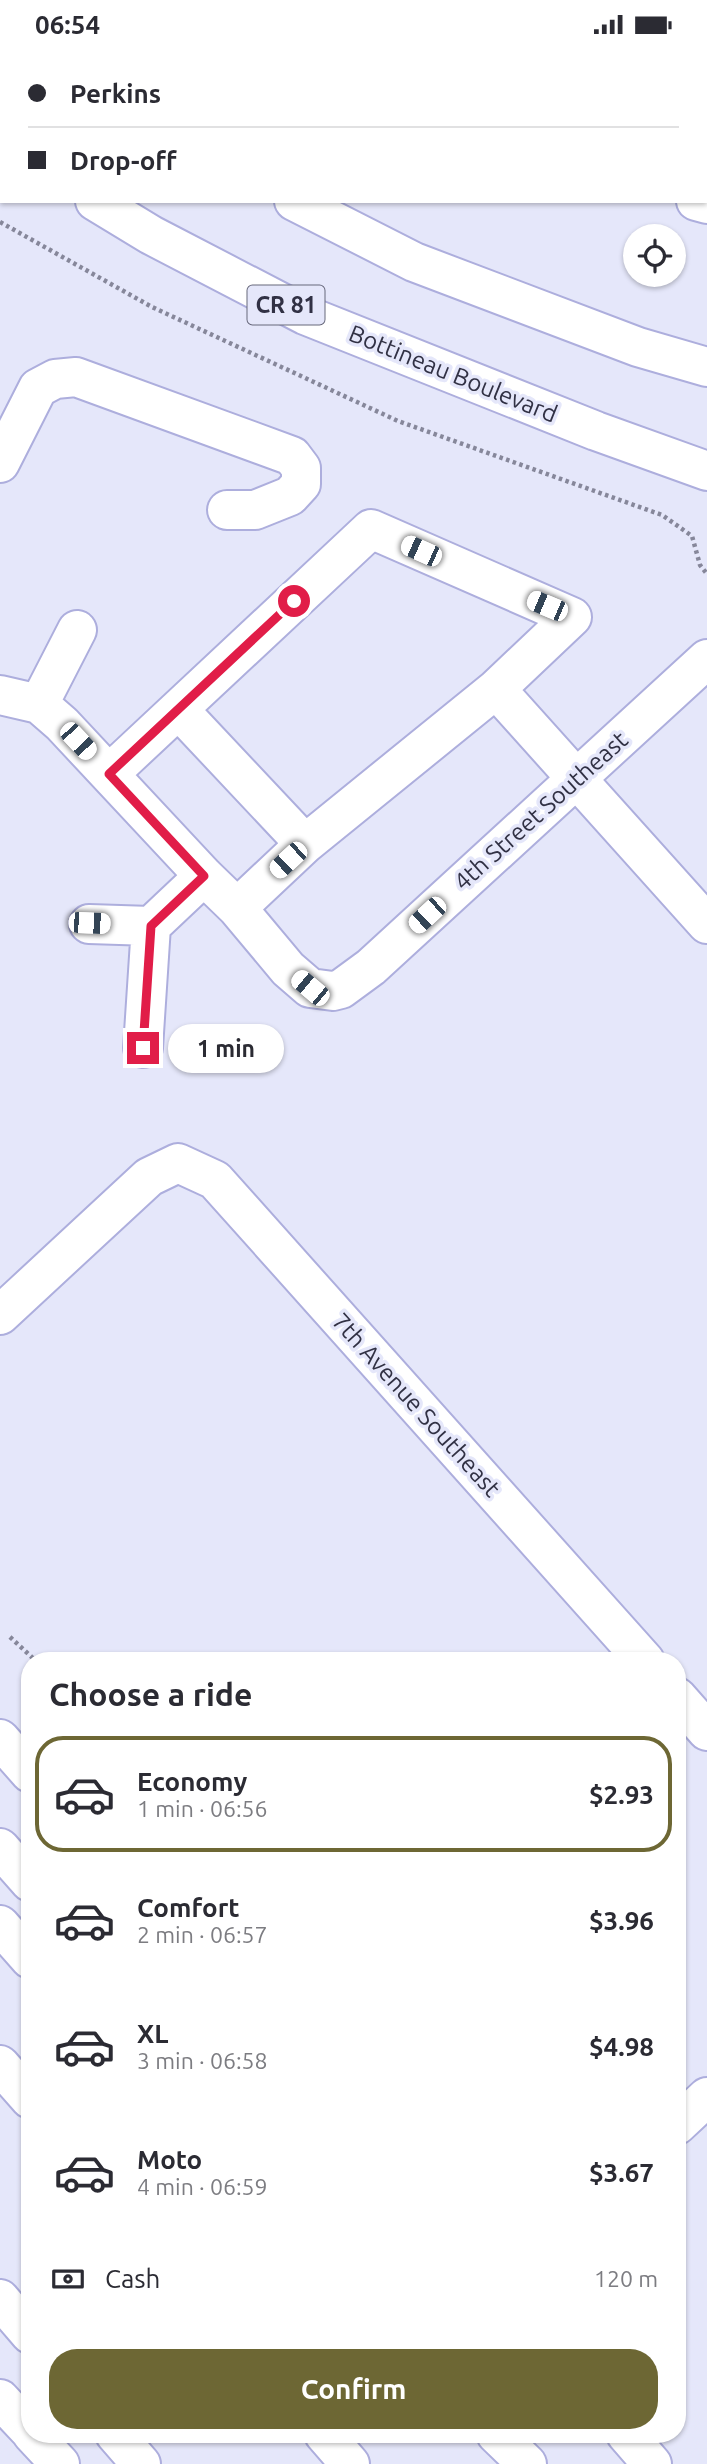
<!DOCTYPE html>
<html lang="en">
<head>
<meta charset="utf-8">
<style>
	body { margin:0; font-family:Ubuntu,sans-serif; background:#f2f2f3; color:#2b2b33; height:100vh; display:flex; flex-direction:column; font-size:26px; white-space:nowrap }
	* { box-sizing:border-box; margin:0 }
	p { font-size:23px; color:#7c7c81 }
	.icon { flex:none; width:38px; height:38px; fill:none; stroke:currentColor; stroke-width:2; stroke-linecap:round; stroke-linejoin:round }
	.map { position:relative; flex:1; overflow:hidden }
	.drawer { position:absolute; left:21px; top:1603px; width:665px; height:791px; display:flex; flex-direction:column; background:#fff; border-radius:28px; box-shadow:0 2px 5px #0004 }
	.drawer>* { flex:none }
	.top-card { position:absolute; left:0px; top:0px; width:707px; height:154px; box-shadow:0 2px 5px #0004; display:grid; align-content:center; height:154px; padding:0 28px; background:#fff }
	.buttons { position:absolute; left:623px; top:175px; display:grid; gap:14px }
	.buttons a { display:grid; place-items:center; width:63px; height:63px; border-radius:50%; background:#fff; box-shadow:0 2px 5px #0004; font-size:35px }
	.end { position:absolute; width:32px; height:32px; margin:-16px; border:9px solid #e11d48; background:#fff; box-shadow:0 0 0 4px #fff }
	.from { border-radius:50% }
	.bubble { position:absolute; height:49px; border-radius:24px; background:#fff; box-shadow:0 2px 5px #0004; font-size:23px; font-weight:600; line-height:49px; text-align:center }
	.car { position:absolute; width:21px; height:42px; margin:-21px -10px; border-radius:9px; box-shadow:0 0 5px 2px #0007; background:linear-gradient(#fff 24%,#345 0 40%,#fff 0 76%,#345 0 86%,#fff 0) }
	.top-card b { display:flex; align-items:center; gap:24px; height:66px; font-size:26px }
	.top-card b+b { border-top:2px solid #e1e1e2 }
	.top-card i { width:18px; height:18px; background:#2b2b33 }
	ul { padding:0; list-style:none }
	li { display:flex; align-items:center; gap:21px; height:116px; margin:0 14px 10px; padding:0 14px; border:4px solid transparent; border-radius:28px }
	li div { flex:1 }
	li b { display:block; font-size:26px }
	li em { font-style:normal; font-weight:600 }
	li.active { border-color:#6d6734 }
	li>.icon { width:63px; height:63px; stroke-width:1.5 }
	h2 { padding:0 28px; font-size:32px; line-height:84px }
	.pay { display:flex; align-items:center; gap:18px; height:77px; padding:0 28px; font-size:26px }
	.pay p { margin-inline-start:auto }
	.button { display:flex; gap:14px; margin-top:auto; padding:14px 28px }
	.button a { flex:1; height:80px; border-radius:28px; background:#6d6734; color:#fff; font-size:28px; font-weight:600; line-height:80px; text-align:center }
	.status { display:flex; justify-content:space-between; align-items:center; height:49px; padding:0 35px; background:#fff; direction:ltr }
	.status svg { height:19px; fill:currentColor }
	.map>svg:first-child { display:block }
</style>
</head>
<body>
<div class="status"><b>06:54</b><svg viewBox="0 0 49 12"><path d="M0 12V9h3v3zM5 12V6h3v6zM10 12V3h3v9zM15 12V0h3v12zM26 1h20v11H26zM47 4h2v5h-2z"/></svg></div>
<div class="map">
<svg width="707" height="2415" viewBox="0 0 707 2415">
	<rect width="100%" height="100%" fill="#e5e7fa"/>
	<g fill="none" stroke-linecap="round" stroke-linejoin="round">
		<defs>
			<path id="minor" d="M421 0 423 2
				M696 152 707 155
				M0 414 38 339 55 330 76 328 292 407 301 419V435L290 447 255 461H227
				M0 646 39 655 62 675 204 827 237 859 288 920 310 939 333 942 341 940 371 918 707 610
				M39 655 77 581
				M179 661 305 795
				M109 725 371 480 572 568 496 640
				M237 859 305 795 496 640 707 875
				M89 875 151 877
				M143 999 151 877 204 827
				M0 1266 149 1128 178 1114 215 1131 645 1612
				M677 1648 707 1682
				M0 1690 30 1724
				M677 2076 707 2048
				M626 2385 652 2415"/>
			<path id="highway" d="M37 0 40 2
				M0 94 2 95
				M95 152 151 186 305 266 596 382 707 422
				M294 152 414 213 638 298 707 318
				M0 1799 30 1833
				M0 1876 30 1910
				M0 2016 30 2050
				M0 2250 30 2285
				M0 2350 30 2382
				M32 2385 60 2415
				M115 2385 141 2415
				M324 2385 350 2415
				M496 2385 527 2415"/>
		</defs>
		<use href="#minor" stroke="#adaedd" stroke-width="42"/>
		<use href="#highway" stroke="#adaedd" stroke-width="42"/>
		<path stroke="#86879a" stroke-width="4.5" stroke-dasharray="3.5 3.5" stroke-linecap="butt" d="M0 173 152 258 398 372 662 466 692 487 700 516 707 525
			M10 1588 36 1612"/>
		<use href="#minor" stroke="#fff" stroke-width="38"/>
		<use href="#highway" stroke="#fff" stroke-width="38"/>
	</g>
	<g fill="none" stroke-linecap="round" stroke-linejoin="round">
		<path stroke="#e11d48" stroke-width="9" d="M143 999 151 877 204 827 109 725 294 552"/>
	</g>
	<g text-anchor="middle" stroke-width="7" stroke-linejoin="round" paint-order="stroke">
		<rect fill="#e5e7fa" stroke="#67687b" stroke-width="2" x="247.5" y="236.5" width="77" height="39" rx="5"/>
		<g font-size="23" font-weight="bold" fill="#313144">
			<text x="286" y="264">CR 81</text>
		</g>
		<g font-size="24" fill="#313144" stroke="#e5e7fa">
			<text transform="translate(453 325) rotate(22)" y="8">Bottineau Boulevard</text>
			<text transform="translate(541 762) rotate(-42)" y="8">4th Street Southeast</text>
			<text transform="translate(416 1356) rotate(48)" y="8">7th Avenue Southeast</text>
		</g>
	</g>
</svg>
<div class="buttons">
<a><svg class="icon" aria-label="locate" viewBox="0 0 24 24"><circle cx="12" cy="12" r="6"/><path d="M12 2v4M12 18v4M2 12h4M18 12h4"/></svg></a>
</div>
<i class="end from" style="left:294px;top:552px"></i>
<i class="end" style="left:143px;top:999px"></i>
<div class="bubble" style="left:168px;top:975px;width:116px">1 min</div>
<i class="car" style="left:421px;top:502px;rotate:294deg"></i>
<i class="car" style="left:547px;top:557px;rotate:293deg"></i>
<i class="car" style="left:78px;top:692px;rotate:137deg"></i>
<i class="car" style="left:288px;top:811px;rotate:227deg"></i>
<i class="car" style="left:427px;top:866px;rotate:227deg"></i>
<i class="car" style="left:89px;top:874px;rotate:92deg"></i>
<i class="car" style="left:310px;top:939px;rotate:310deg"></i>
<div class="top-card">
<b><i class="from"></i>Perkins</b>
<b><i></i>Drop-off</b>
</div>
<section class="drawer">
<h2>Choose a ride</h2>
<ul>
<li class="active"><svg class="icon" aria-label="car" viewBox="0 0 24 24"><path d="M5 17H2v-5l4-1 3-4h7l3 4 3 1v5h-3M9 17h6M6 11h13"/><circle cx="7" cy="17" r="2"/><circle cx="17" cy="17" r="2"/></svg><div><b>Economy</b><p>1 min · 06:56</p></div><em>$2.93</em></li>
<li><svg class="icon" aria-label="car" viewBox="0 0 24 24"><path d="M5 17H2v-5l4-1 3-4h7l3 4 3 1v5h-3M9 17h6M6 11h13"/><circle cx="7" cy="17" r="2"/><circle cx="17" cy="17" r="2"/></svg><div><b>Comfort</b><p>2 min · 06:57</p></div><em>$3.96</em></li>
<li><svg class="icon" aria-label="car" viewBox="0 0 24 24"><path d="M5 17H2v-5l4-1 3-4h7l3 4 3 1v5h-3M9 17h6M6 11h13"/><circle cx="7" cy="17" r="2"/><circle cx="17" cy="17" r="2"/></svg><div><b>XL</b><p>3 min · 06:58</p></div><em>$4.98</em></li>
<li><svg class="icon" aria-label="car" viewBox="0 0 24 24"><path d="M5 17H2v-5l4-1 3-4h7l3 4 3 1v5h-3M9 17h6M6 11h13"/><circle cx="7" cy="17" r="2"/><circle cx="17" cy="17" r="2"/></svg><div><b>Moto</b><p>4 min · 06:59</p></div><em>$3.67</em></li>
</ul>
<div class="pay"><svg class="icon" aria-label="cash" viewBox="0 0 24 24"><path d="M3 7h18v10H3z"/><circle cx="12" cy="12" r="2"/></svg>Cash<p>120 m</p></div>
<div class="button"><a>Confirm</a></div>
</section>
</div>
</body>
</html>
